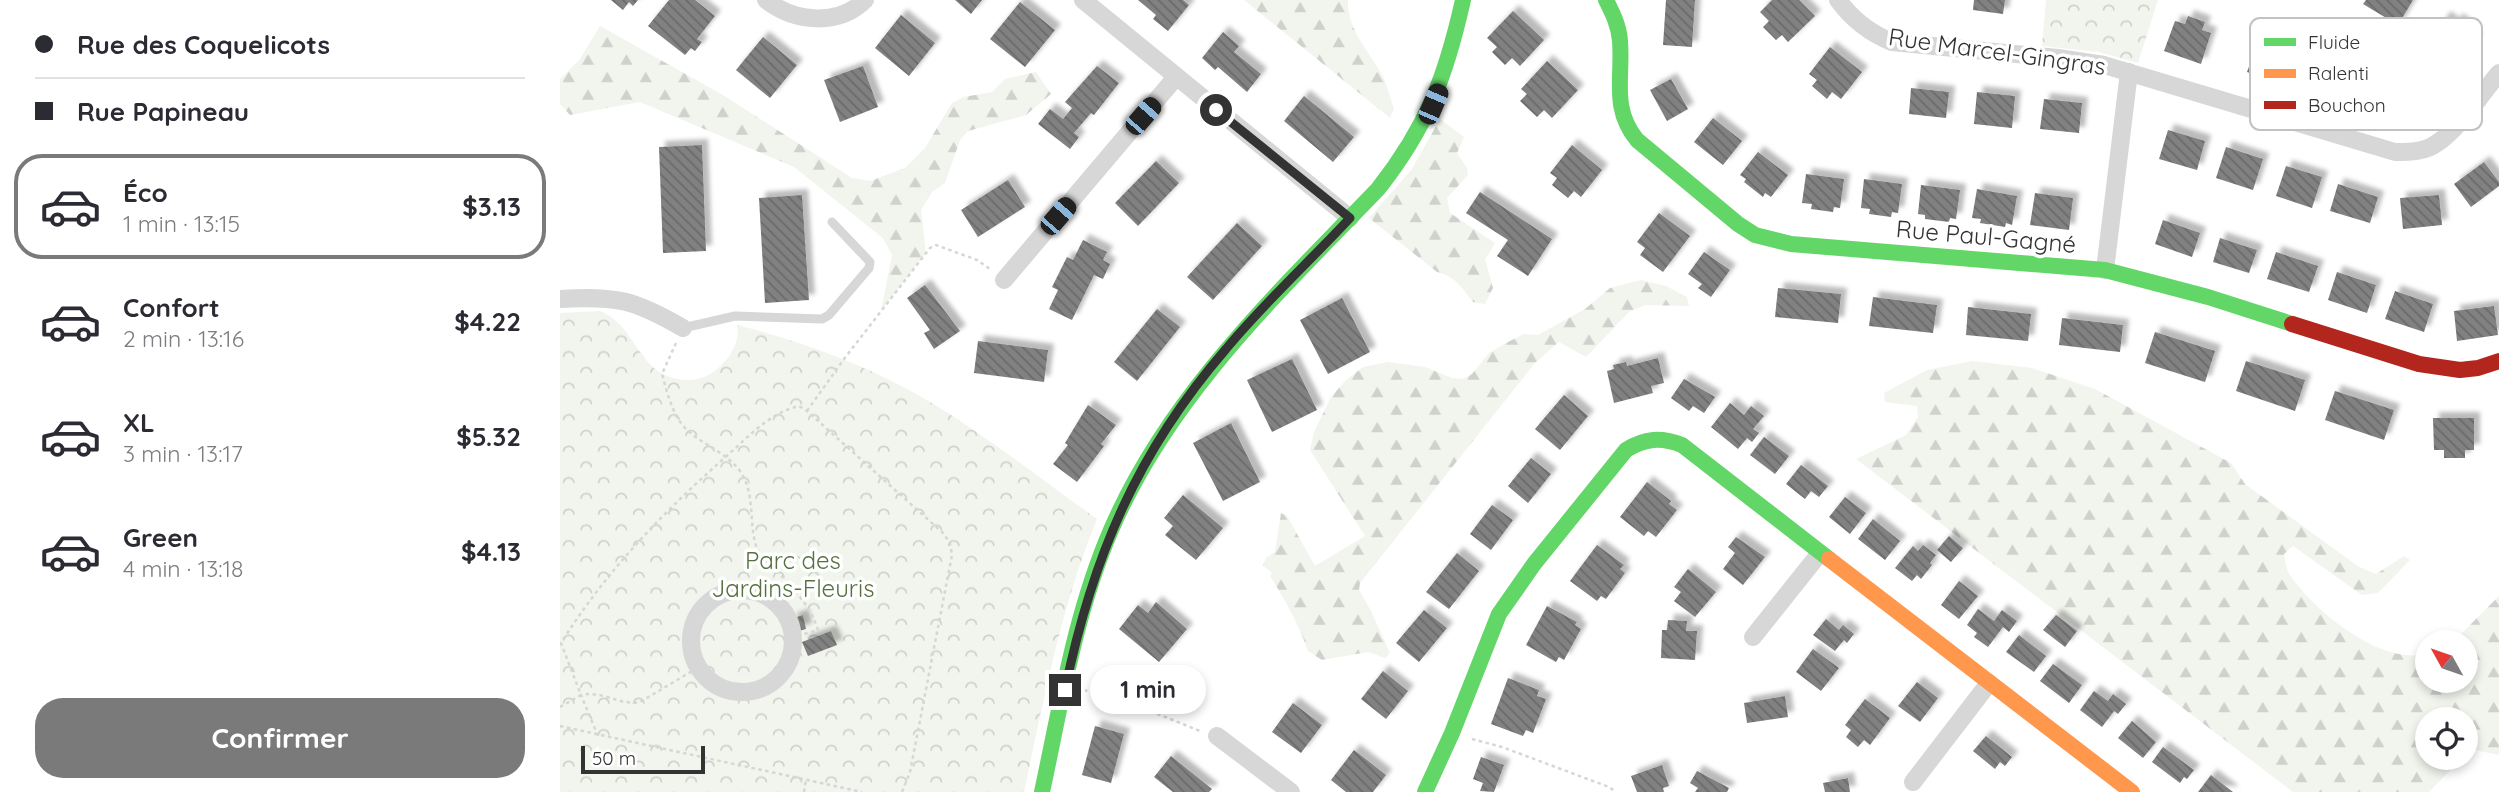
<!DOCTYPE html>
<html lang="fr">
<head>
<meta charset="utf-8">
<style>
	body { margin:0; font-family:Quicksand,sans-serif; background:#f7f7f7; color:#2b2b33; height:100vh; display:flex; flex-direction:column; font-size:26px; white-space:nowrap }
	* { box-sizing:border-box; margin:0 }
	p { font-size:23px; color:#7c7c81 }
	.icon { flex:none; width:38px; height:38px; fill:none; stroke:currentColor; stroke-width:2; stroke-linecap:round; stroke-linejoin:round }
	.map { position:relative; flex:1; overflow:hidden }
	.side { display:flex; flex-direction:column; background:#fff; width:560px }
	.side>* { flex:none }
	.guide { display:grid; align-content:center; height:154px; padding:0 35px; background:#fff }
	.needle { width:46px; rotate:310deg }
	.buttons { position:absolute; left:1855px; top:630px; display:grid; gap:14px }
	.buttons a { display:grid; place-items:center; width:63px; height:63px; border-radius:50%; background:#fff; box-shadow:0 4px 10px #0003; font-size:35px }
	.scale { position:absolute; left:21px; bottom:18px; width:124px; box-sizing:border-box; padding-left:7px; border:4px solid #333; border-top:0; font-size:19px; line-height:24px; white-space:nowrap; color:#333; -webkit-text-stroke:5px #fff; paint-order:stroke }
	.end { position:absolute; width:32px; height:32px; margin:-16px; border:9px solid #333; background:#fff; box-shadow:0 0 0 4px #fff }
	.from { border-radius:50% }
	.bubble { position:absolute; height:49px; border-radius:24px; background:#fff; box-shadow:0 4px 10px #0003; font-size:23px; font-weight:700; line-height:49px; text-align:center }
	.car { position:absolute; width:21px; height:42px; margin:-21px -10px; border-radius:9px; box-shadow:0 0 5px 2px #0007; background:linear-gradient(#222 24%,#8ab4d8 0 40%,#222 0 76%,#8ab4d8 0 86%,#222 0) }
	.guide b { display:flex; align-items:center; gap:24px; height:66px; font-size:26px }
	.guide b+b { border-top:2px solid #e1e1e2 }
	.guide i { width:18px; height:18px; background:#2b2b33 }
	ul { padding:0; list-style:none }
	li { display:flex; align-items:center; gap:21px; height:105px; margin:0 14px 10px; padding:0 21px; border:4px solid transparent; border-radius:28px }
	li div { flex:1 }
	li b { display:block; font-size:26px }
	li em { font-style:normal; font-weight:700 }
	li.current { border-color:#7a7a7a }
	li>.icon { width:63px; height:63px; stroke-width:1.5 }
	.action { display:flex; gap:14px; margin-top:auto; padding:14px 35px }
	.action a { flex:1; height:80px; border-radius:28px; background:#7a7a7a; color:#fff; font-size:28px; font-weight:700; line-height:80px; text-align:center }
	main { display:flex; flex:1; min-height:0 }
	.map>svg:first-child { display:block }
</style>
</head>
<body>
<main>
<section class="side">
<div class="guide">
<b><i class="from"></i>Rue des Coquelicots</b>
<b><i></i>Rue Papineau</b>
</div>
<ul>
<li class="current"><svg class="icon" aria-label="car" viewBox="0 0 24 24"><path d="M5 17H2v-5l4-1 3-4h7l3 4 3 1v5h-3M9 17h6M6 11h13"/><circle cx="7" cy="17" r="2"/><circle cx="17" cy="17" r="2"/></svg><div><b>Éco</b><p>1 min · 13:15</p></div><em>$3.13</em></li>
<li><svg class="icon" aria-label="car" viewBox="0 0 24 24"><path d="M5 17H2v-5l4-1 3-4h7l3 4 3 1v5h-3M9 17h6M6 11h13"/><circle cx="7" cy="17" r="2"/><circle cx="17" cy="17" r="2"/></svg><div><b>Confort</b><p>2 min · 13:16</p></div><em>$4.22</em></li>
<li><svg class="icon" aria-label="car" viewBox="0 0 24 24"><path d="M5 17H2v-5l4-1 3-4h7l3 4 3 1v5h-3M9 17h6M6 11h13"/><circle cx="7" cy="17" r="2"/><circle cx="17" cy="17" r="2"/></svg><div><b>XL</b><p>3 min · 13:17</p></div><em>$5.32</em></li>
<li><svg class="icon" aria-label="car" viewBox="0 0 24 24"><path d="M5 17H2v-5l4-1 3-4h7l3 4 3 1v5h-3M9 17h6M6 11h13"/><circle cx="7" cy="17" r="2"/><circle cx="17" cy="17" r="2"/></svg><div><b>Green</b><p>4 min · 13:18</p></div><em>$4.13</em></li>
</ul>
<div class="action"><a>Confirmer</a></div>
</section>
<div class="map">
<svg width="1939" height="792" viewBox="0 0 1939 792">
	<defs>
		<pattern id="forest-firs" width="22" height="20" patternUnits="userSpaceOnUse" patternTransform="scale(1.75)"><rect width="22" height="20" fill="#f1f5ed"/><path d="M5 1l3.5 6h-7zM16 11l3.5 6h-7z" fill="#cfd2cc"/></pattern>
		<pattern id="park-crowns" width="20" height="18" patternUnits="userSpaceOnUse" patternTransform="scale(1.75)"><rect width="20" height="18" fill="#f1f5ed"/><path d="M2 6a3 3 0 1 1 6 0M12 15a3 3 0 1 1 6 0" fill="none" stroke="#cfd2cc"/></pattern>
		<pattern id="building-back-hatch" width="6" height="6" patternUnits="userSpaceOnUse" patternTransform="scale(1.75)"><rect width="6" height="6" fill="#818181"/><path d="M-1 5l2 2M0 0l6 6M5-1l2 2" fill="none" stroke="#6a6a6a"/></pattern>
		<filter id="shadow"><feDropShadow dx="6" dy="-6" stdDeviation="2" flood-color="#0004"/></filter>
	</defs>
	<rect width="100%" height="100%" fill="#fff"/>
	<path fill="url(#forest-firs)" d="M684 0H788C787 29 807 49 821 73 827 84 830 98 834 109L830 118Z
		M40 26 163 95 292 178 310 181 345 168 365 148 392 103 404 97 432 92 445 79 476 72 491 94 466 115 408 131 400 140 385 183 372 192 361 210 366 253 321 311 332 255 323 238 234 167 80 102 10 115 0 104V79L20 59Z
		M880 119 904 137 897 153 907 168 908 175 887 198 890 213 935 243 925 259 933 288 925 304 913 302C902 288 895 276 877 272L809 218 852 169Z
		M1081 280 1106 286 1127 297 1129 306 1085 305 1069 312 1026 357 999 342 975 363 800 583 799 590 811 611 830 653 825 658 808 652 762 660 748 651C739 624 725 600 710 576L712 573 703 565 706 558 715 552 721 513 727 516 755 566 805 536 750 450 754 432 771 397 786 380 803 367 828 362 865 367 892 378 903 379 912 374 929 353 948 342 964 334 978 335 1025 309 1050 288Z
		M1412 361 1472 368 1535 389 1671 463 1685 484 1799 567 1816 574 1844 556 1850 560 1818 593 1802 595 1733 546 1724 554C1725 561 1726 570 1730 575 1755 612 1820 665 1867 654V681H1906V642H1893L1939 596V755L1910 749 1906 753V719H1867V758H1902L1869 792H1733L1296 459 1346 435 1358 417 1357 406 1325 402 1324 393 1367 370Z"/>
	<path fill="url(#park-crowns)" d="M1486 0H1598L1578 63 1539 52 1482 46Z
		M40 311C80 327 76 380 130 380 144 380 157 371 166 360 174 350 180 338 177 325 236 340 293 360 347 389 412 424 476 476 537 519 501 607 484 699 464 792H0V313Z"/>
	<path fill="url(#building-back-hatch)" filter="url(#shadow)" d="M51 0H78L73 6 69 2 63 10Z
		M109 0H135L155 16 137 39 142 42 135 51 131 48 125 55 88 26Z
		M395 0H422L411 14Z
		M578 0H623L629 5 608 31 593 19 596 15Z
		M1106 0H1135L1132 47 1103 45Z
		M1212 0H1239L1255 16 1228 42 1222 35 1216 40 1203 27 1209 21 1200 12Z
		M1414 0H1445L1443 14 1413 10Z
		M1806 0H1853L1838 25 1803 4Z
		M460 2 495 30 465 67 430 39Z
		M953 11 984 40 960 66 952 58 945 65 932 52 937 47 927 38Z
		M341 15 375 43 349 76 315 48Z
		M1628 16 1645 22 1642 30 1651 33 1641 64 1604 51 1615 21 1625 24Z
		M1885 17 1894 24 1897 19 1911 30 1908 34 1916 40 1893 70 1863 48Z
		M663 32 679 46 674 52 701 74 687 92 658 67 655 70 642 58Z
		M203 37 237 65 210 98 176 70Z
		M1710 37 1727 43 1725 51 1734 54 1724 85 1687 72 1698 42 1707 45Z
		M1270 47 1302 72 1281 99 1272 92 1267 99 1252 86 1257 80 1249 74Z
		M987 61 1018 90 992 118 984 110 977 117 960 101 967 94 961 89Z
		M303 66 318 107 280 122 264 80Z
		M537 66 559 83 534 115 531 113 514 133 519 137 510 149 478 124 490 109 503 119 512 108 505 102Z
		M1111 79 1128 109 1107 121 1090 90Z
		M1351 88 1389 92 1386 118 1349 114Z
		M1417 92 1455 96 1452 128 1414 124Z
		M744 96 794 137 773 162 724 121Z
		M1484 99 1522 103 1519 133 1480 129Z
		M1153 118 1182 141 1163 165 1134 142Z
		M1608 130 1645 141 1637 170 1599 159Z
		M142 145 146 251 103 253 99 147Z
		M1012 145 1042 170 1021 197 1014 191 1008 198 992 185 997 178 990 173Z
		M1666 147 1703 159 1693 190 1656 178Z
		M1198 152 1228 175 1211 197 1205 193 1203 197 1184 182 1186 179 1180 175Z
		M596 161 619 183 578 226 555 203Z
		M1924 162 1939 182V186L1911 207 1894 184Z
		M1726 166 1762 177 1752 208 1716 196Z
		M1246 174 1284 179 1280 208 1274 207 1273 212 1251 209 1252 204 1242 203Z
		M1304 179 1342 184 1338 213 1332 212 1331 217 1309 214 1310 209 1301 208Z
		M448 180 465 207 418 237 401 210Z
		M1778 184 1818 197 1810 223 1770 211Z
		M1361 185 1400 190 1396 219 1390 218 1389 222 1365 219V215L1358 214Z
		M1417 189 1457 196 1452 225 1446 223 1445 227 1420 223 1421 219 1412 218Z
		M920 192 992 239 968 276 937 256 948 240 906 213Z
		M1475 193 1513 198 1509 230 1470 225Z
		M242 195 249 300 205 303 199 198Z
		M1879 195 1882 225 1843 229 1840 198Z
		M1099 213 1130 236 1103 272 1080 255 1085 248 1077 242Z
		M1603 220 1640 233 1632 257 1595 244Z
		M677 223 702 246 653 300 627 277Z
		M1660 238 1697 250 1689 273 1653 262Z
		M523 240 547 252 543 260 550 264 543 279 534 275 512 320 489 309 498 290 492 287 507 257 513 260Z
		M1144 252 1170 270 1151 297 1138 288 1142 284 1128 274Z
		M1716 252 1758 266 1749 292 1707 279Z
		M1777 272 1816 285 1807 313 1768 300Z
		M365 285 400 331 374 349 364 333 370 330 347 298Z
		M1218 288 1281 294 1278 323 1215 317Z
		M1835 291 1873 304 1864 332 1825 319Z
		M1313 297 1377 305 1373 333 1309 326Z
		M782 298 810 352 768 374 740 320Z
		M1934 306 1938 335 1897 341 1894 311Z
		M1408 307 1471 314 1468 341 1406 335Z
		M597 309 620 327 577 381 554 362Z
		M1502 318 1563 325 1560 352 1499 345Z
		M1595 332 1655 351 1645 382 1585 363Z
		M418 341 488 350 484 382 414 373Z
		M1098 358 1104 383 1091 386 1093 393 1054 403 1047 371 1054 369 1053 365 1066 362 1067 366Z
		M732 359 757 410 712 432 687 380Z
		M1686 361 1745 380 1735 411 1676 391Z
		M1124 379 1155 397 1144 413 1133 406 1129 411 1111 398Z
		M1775 391 1834 410 1824 440 1765 420Z
		M1004 395 1028 416 1000 450 975 429Z
		M1170 403 1184 415 1191 406 1204 416 1193 429 1199 433 1192 442 1187 438 1178 449 1151 427Z
		M528 405 556 425 541 444 544 446 517 482 493 464 508 445 505 443Z
		M1873 418H1914V450H1905V458H1884V450H1874Z
		M671 423 700 482 663 501 633 443Z
		M1204 437 1229 456 1215 474 1190 455Z
		M971 458 991 474 968 503 948 486Z
		M1241 465 1268 486 1259 497 1251 491 1245 499 1226 484Z
		M1087 482 1111 501 1109 504 1117 510 1096 537 1088 531 1084 536 1060 517Z
		M623 495 663 528 636 560 605 535 613 526 604 518Z
		M1285 497 1306 513 1290 534 1269 517Z
		M932 505 953 520 931 550 910 534Z
		M1313 519 1340 541 1325 560 1298 539Z
		M1389 536 1403 548 1391 562 1377 550Z
		M1176 537 1205 557 1183 585 1163 569 1175 553 1168 547Z
		M1037 545 1064 565 1060 569 1065 573 1046 599 1041 596 1037 601 1010 581Z
		M1363 545 1376 555 1370 563 1372 565 1361 579 1357 575 1352 581 1335 568 1353 546 1358 551Z
		M897 553 919 571 889 609 866 592Z
		M1128 569 1156 592 1135 617 1114 601 1121 592 1114 587Z
		M1399 581 1418 596 1399 619 1381 605Z
		M596 602 627 629 599 662 559 629 578 605 588 613Z
		M987 606 1017 622 1015 625 1021 629 1004 660 999 657 996 662 966 645Z
		M1418 609 1434 621 1442 610 1457 621 1449 632 1443 627 1428 647 1414 637 1417 633 1407 625Z
		M864 610 887 628 859 662 836 643Z
		M243 615 246 629 235 632 231 619Z
		M1496 615 1517 631 1505 647 1483 630Z
		M1266 619 1279 630 1283 625 1294 634 1287 643 1284 640 1275 651 1253 635Z
		M1108 620 1127 621 1126 631H1137L1135 660 1101 658 1102 630H1107Z
		M271 631 277 645 248 656 242 642Z
		M1459 635 1486 656 1474 672 1446 652Z
		M1253 649 1279 668 1261 691 1236 672Z
		M1493 664 1522 685 1509 703 1480 681Z
		M823 671 848 691 826 719 801 699Z
		M948 678 979 690 977 696 986 699 973 733 966 730 963 736 931 724Z
		M1357 682 1378 698 1360 722 1338 706Z
		M1534 691 1548 701 1553 694 1566 704 1558 714 1554 711 1542 727 1520 710Z
		M1225 696 1228 717 1187 723 1184 703Z
		M1305 699 1330 718 1310 745 1304 740 1298 747 1286 737 1291 730 1285 725Z
		M733 703 762 725 741 753 712 732Z
		M1572 721 1596 742 1583 758 1558 738Z
		M535 726 564 734 551 783 522 775Z
		M1426 736 1452 757 1445 766 1440 762 1435 769 1413 751Z
		M1603 747 1634 770 1627 779 1624 777 1620 783 1592 762Z
		M794 750 826 775 813 792H786L771 780Z
		M611 756 652 789 649 792H613L594 777Z
		M921 757 944 765 934 792 920 791 923 783 913 779Z
		M1102 765 1109 786 1103 788 1104 792H1077L1071 776Z
		M1137 771 1169 788 1167 792H1135L1138 788 1130 783Z
		M1651 775 1673 792H1638Z
		M1288 778 1290 792H1265L1263 783Z"/>
	<g fill="none" stroke-linecap="round" stroke-linejoin="round">
		<path stroke="#d6d6d6" stroke-width="2.5" stroke-dasharray="3.5 3.5" stroke-linecap="butt" d="M116 343 102 374C107 392 112 414 125 428 142 445 165 451 180 471 198 497 186 531 200 554 204 559 210 564 215 569 233 588 250 605 258 630L233 637
			M247 411 284 359 370 248 376 245 417 260 430 269
			M524 690 578 706 640 731
			M0 707 21 695 1 643C46 571 105 510 169 454 190 435 210 413 239 406L247 411 383 533 390 543 392 555 350 772 342 792
			M0 726 302 792
			M38 736 21 695C42 690 60 706 80 702L139 667
			M912 739 942 747 1049 787 1056 792
			M244 792 246 779"/>
		<path stroke="#d7d7d7" stroke-width="9" d="M123 328 175 316 262 319 269 315 309 268 310 262 272 222"/>
		<path stroke="#d7d7d7" stroke-width="18" d="M206 0C234 22 278 27 305 0
			M523 0 790 218
			M1278 0C1292 19 1309 33 1332 42L1498 58 1544 65 1835 152C1850 152 1865 152 1877 143 1898 130 1922 93 1939 73
			M1545 270 1569 72
			M444 280 616 77
			M0 299C57 296 73 299 123 328
			M131 641a51 51 0 1 1 102 0a51 51 0 1 1-102 0Z
			M1193 637 1260 553
			M657 736 731 792
			M1353 782 1429 683"/>
		<path stroke="#63d668" stroke-width="16" d="M1046 0C1053 14 1059 26 1060 41 1063 78 1051 108 1077 140L1178 224 1195 235 1231 244 1545 270 1648 297 1732 324
			M482 792C501 704 515 613 551 530 609 395 718 293 818 189 867 127 886 76 903 0
			M865 792 892 733 939 614 974 564 1066 450C1085 438 1101 437 1122 445L1269 559"/>
		<path stroke="#ff974d" stroke-width="16" d="M1269 559 1572 792"/>
		<path stroke="#b3261e" stroke-width="16" d="M1732 324 1859 364 1900 370 1918 368 1939 361"/>
	</g>
	<g fill="none" stroke-linecap="round" stroke-linejoin="round">
		<path stroke="#333" stroke-width="9" d="M505 690C532 558 577 452 666 349 704 303 749 262 790 218L656 110"/>
	</g>
	<g text-anchor="middle" stroke-width="7" stroke-linejoin="round" paint-order="stroke">
		<g font-size="24" fill="#333" stroke="#fff">
			<text transform="translate(1437 52) rotate(8)" y="8">Rue Marcel-Gingras</text>
			<text transform="translate(1426 237) rotate(5)" y="8">Rue Paul-Gagné</text>
		</g>
		<g font-size="24" fill="#56703f" stroke="#fff">
			<text x="233" y="569">Parc des<tspan x="233" dy="28">Jardins-Fleuris</tspan></text>
		</g>
	</g>
	<rect x="1690" y="18" width="232" height="112" rx="10" fill="#fff" stroke="#c2c2c2" stroke-width="2"/>
	<rect x="1704" y="38" width="32" height="8" fill="#63d668"/>
	<rect x="1704" y="69" width="32" height="9" fill="#ff974d"/>
	<rect x="1704" y="101" width="32" height="8" fill="#b3261e"/>
	<g font-size="19" fill="#333">
		<text x="1748" y="49">Fluide</text>
		<text x="1748" y="80">Ralenti</text>
		<text x="1748" y="112">Bouchon</text>
	</g>
</svg>
<div class="buttons">
<a><svg class="needle" viewBox="-14 -14 28 28"><path d="M0-13l5 13h-10z" fill="#e53935"/><path d="M0 13l5-13h-10z" fill="#7c7c81"/></svg></a>
<a><svg class="icon" aria-label="locate" viewBox="0 0 24 24"><circle cx="12" cy="12" r="6"/><path d="M12 2v4M12 18v4M2 12h4M18 12h4"/></svg></a>
</div>
<div class="scale">50 m</div>
<i class="end from" style="left:656px;top:110px"></i>
<i class="end" style="left:505px;top:690px"></i>
<div class="bubble" style="left:530px;top:665px;width:116px">1 min</div>
<i class="car" style="left:873px;top:104px;rotate:23deg"></i>
<i class="car" style="left:583px;top:116px;rotate:41deg"></i>
<i class="car" style="left:498px;top:216px;rotate:41deg"></i>
</div>
</main>
</body>
</html>
